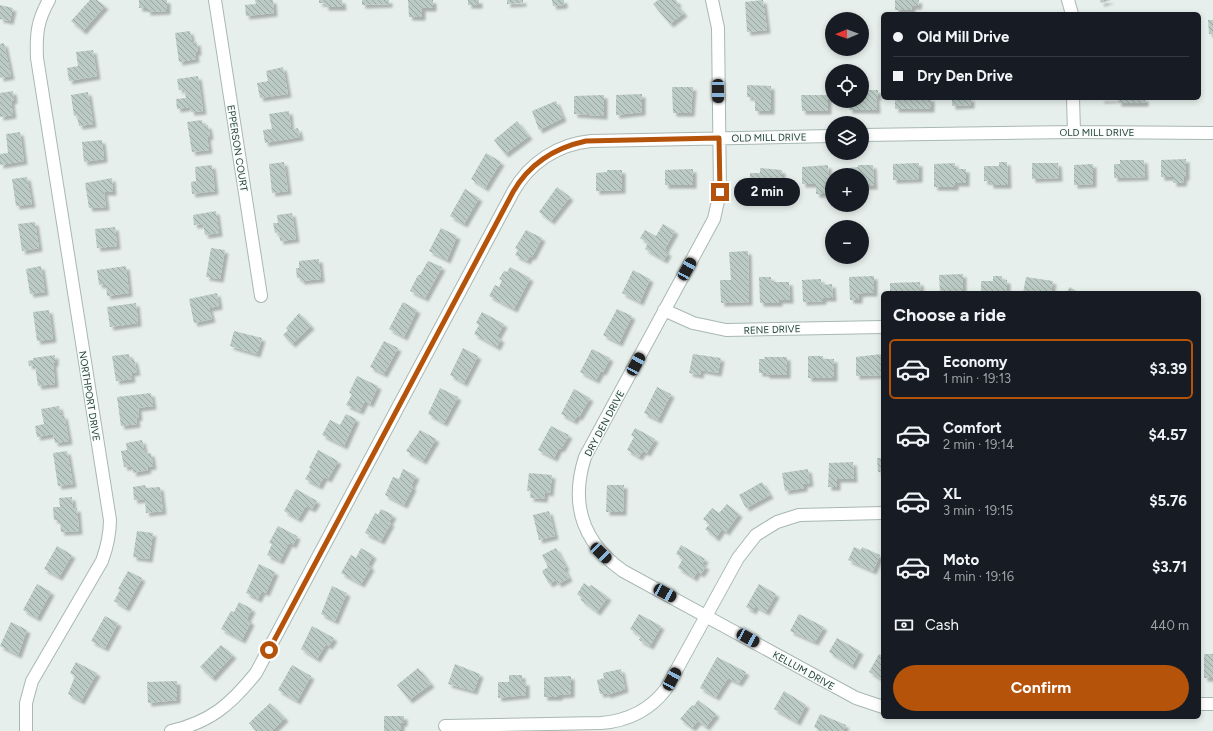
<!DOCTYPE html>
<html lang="en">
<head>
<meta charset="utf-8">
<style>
	body { margin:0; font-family:Figtree,sans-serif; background:#20242c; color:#f1f3f6; height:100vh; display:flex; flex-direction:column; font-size:15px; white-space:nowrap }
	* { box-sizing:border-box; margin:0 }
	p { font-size:13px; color:#9ea1a6 }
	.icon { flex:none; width:22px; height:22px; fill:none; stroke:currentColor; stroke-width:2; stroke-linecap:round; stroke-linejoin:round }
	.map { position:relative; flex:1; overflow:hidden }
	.drawer { position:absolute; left:881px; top:291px; width:320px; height:428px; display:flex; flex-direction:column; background:#171b24; border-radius:6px; box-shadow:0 2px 6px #0003 }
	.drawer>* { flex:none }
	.hud { position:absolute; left:881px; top:12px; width:320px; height:88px; border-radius:6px; box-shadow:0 2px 6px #0003; display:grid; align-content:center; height:88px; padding:0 12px; background:#171b24 }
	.needle { width:26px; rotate:269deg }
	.tools { position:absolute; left:825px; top:12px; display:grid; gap:8px }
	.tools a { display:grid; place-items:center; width:44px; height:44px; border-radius:50%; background:#171b24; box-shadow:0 2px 6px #0003; font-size:20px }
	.end { position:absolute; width:18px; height:18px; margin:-9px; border:5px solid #b45309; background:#fff; box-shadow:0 0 0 2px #fff }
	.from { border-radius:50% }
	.bubble { position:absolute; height:28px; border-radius:14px; background:#171b24; box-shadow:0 2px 6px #0003; font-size:13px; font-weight:700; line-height:28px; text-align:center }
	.car { position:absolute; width:12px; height:24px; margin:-12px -6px; border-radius:5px; box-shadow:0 0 3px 1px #0007; background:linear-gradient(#222 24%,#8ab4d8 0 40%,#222 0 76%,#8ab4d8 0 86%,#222 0) }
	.hud b { display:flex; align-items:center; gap:14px; height:38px; font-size:15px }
	.hud b+b { border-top:1px solid #363941 }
	.hud i { width:10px; height:10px; background:#f1f3f6 }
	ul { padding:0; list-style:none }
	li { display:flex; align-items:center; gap:12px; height:60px; margin:0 8px 6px; padding:0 4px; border:2px solid transparent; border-radius:6px }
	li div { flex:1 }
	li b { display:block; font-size:15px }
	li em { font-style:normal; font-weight:700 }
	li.selected { border-color:#b45309 }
	li>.icon { width:36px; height:36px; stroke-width:1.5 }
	h2 { padding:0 12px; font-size:18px; line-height:48px }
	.pay { display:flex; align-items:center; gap:10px; height:44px; padding:0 12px; font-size:15px }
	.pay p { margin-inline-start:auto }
	.button { display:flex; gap:8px; margin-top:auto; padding:8px 12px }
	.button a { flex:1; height:46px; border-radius:24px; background:#b45309; color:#fff; font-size:16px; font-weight:700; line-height:46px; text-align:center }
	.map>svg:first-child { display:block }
</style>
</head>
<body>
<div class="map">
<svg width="1213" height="731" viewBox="0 0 1213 731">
	<defs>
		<pattern id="building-back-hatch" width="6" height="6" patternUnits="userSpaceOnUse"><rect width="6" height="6" fill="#bbcac4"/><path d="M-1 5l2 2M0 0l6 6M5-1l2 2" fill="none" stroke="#98a6a0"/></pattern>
		<filter id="shadow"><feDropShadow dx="3.5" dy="3.5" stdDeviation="1" flood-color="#0004"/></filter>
	</defs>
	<rect width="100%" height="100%" fill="#e6efeb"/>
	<path fill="url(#building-back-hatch)" filter="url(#shadow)" d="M90 0H97L105 6 83 31 71 21Z
		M139 0H167V11L147 12V8H139Z
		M255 0H273L274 13 246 16 245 5 256 4Z
		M319 0H342L343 7H325V3H319Z
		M362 0H389V4L362 5Z
		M408 0H433V8H422V17H409Z
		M468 0H479V5H468Z
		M507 0H523V3L507 4Z
		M552 0H564V5L553 6Z
		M658 0H676L678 3 676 4 684 13 670 24 653 4Z
		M763 0 767 30 747 32 745 2Z
		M895 0H919L918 6H912V10H895Z
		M1100 0H1111L1101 3Z
		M0 5 13 8 10 21 0 19Z
		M1208 20H1213V34H1209Z
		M190 31 192 43 197 42 198 52H195L196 59 179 62 175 33Z
		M4 43 11 76 0 78V44Z
		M93 50 97 76 69 81 67 68 78 66 76 52Z
		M283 67 288 94 260 98 257 83 268 81 266 71Z
		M198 76 203 111 191 112 190 107 177 109 176 99 186 98 184 89 179 90 177 79Z
		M747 85 771 86V111H755V99H753V97H747Z
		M672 87H693L691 113H673Z
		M866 90H878V97H876L877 110H849V101H862V95H866Z
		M13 91 14 100 11 101 13 115 0 117V93Z
		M88 92 93 124 79 126 77 115 74 116 71 95Z
		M642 94V112L616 115V95Z
		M604 95V116L574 114V96Z
		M801 95H828V111H802Z
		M895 98H931V109H895Z
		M952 98H971V105L952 106Z
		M1101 98H1145V103H1118V99L1101 100Z
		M556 101 563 118 539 130 532 111Z
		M289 111 291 130 298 128 300 137 265 143 263 130 272 129 269 114Z
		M202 120 203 126 208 125 210 136 207 137 209 150 192 152 187 122Z
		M517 121 529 136 505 154 494 140Z
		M20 132 24 161 0 165V154L8 153 6 134Z
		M102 140 104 159 84 162 82 142Z
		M486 153 501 162 485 188 471 179Z
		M1186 159V177H1184L1183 183H1173V177H1161V160Z
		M1120 160H1144L1145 177 1114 178V164H1120Z
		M284 162 288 191 272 193 269 164Z
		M999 162H1007L1008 185H990V181H984V166H999Z
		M919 163V179L893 180V164Z
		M955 163V169H966V183H955V187H934V164Z
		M1032 163H1058L1059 178 1032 179Z
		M1093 164V184L1074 185V165Z
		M212 165 215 191 192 194 191 182 196 181 195 167Z
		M828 165 829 194H816V184H802V167Z
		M858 165H873L874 186H862V175H848V168L858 167Z
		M760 168 782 170V188H761V186H750V173H760Z
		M693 169V185H665V170Z
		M607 170H622V190L596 191V173L607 172Z
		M27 177 32 204 16 206 12 179Z
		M112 178 113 192H104L106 207 89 208 85 183Z
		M557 187 570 197 551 221 539 212Z
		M465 189 479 198 464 224 450 216Z
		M216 211 219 233 205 235 203 224 194 225 193 215Z
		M292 213 296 239 280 241 279 232 275 233 273 223H278L277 215Z
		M35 222 39 248 22 251 18 224Z
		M663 224 675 231 666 247 665 251 668 253 664 260 645 249 648 243 640 238 645 230 656 236Z
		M115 227 117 246 97 248 95 229Z
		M441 228 457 236 447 260 429 251Z
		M526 230 542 238 532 257 530 256 527 261 515 255 518 250 515 248Z
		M211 248 225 250 220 279 206 277Z
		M748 251 749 302 721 303 720 280H731L729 252Z
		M319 259 321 279 301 281 300 278H297L296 268H299V261Z
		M428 261 442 267 425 298 410 291 418 275H420Z
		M41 266 45 292 30 294 26 269Z
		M126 266 129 293 107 296 106 284 99 285 97 270Z
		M510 267 530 278 514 309 489 296 495 285 499 287 502 280 499 279 504 271 507 272Z
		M633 270 650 279 640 302 622 293Z
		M963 274V293H940L939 275Z
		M874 276V293H863L859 294V300H850L849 277Z
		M993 276H1002V280H1007V293H981V281H993Z
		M759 277H771V282H789L790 300H779V303H760Z
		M1026 277 1053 281 1051 293H1023Z
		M821 279V285L832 284 833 298H823V301L803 302 802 280Z
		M920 282 921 293H890V283Z
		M1070 287 1079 293H1066Z
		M217 293 219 306 209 308 212 319 194 323 189 299Z
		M403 302 417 310 404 337 389 329Z
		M136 303 138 323 110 327 107 307Z
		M617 309 632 316 619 343 603 335Z
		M49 310 53 339 37 341 33 312Z
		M482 312 504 324 497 337 501 339 497 347 474 334 479 325 476 323Z
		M299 313 311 326 292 344 283 335 288 330 286 328Z
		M234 331 262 338 257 354 230 346Z
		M384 341 398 348 384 374 370 367Z
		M463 348 478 356 464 383 450 375Z
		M592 349 610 358 603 372 601 371 596 380 580 372Z
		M129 354 130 360 134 359 137 372 131 373 132 379 116 381 112 356Z
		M693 354 721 358 718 373 701 370 700 375 689 373Z
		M882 354V375L856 376V357Z
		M55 355V363H53L55 384 38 386 35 365 29 366 28 361 33 360V358Z
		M808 356H823V359H834V378H808Z
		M764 357H787V375H766V373H759V359H765Z
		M357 376 378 386 370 404 365 401 360 411 346 405 352 394 349 393Z
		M657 387 671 394 658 420 644 413Z
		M440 388 458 397 444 423 428 414Z
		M574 389 590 398 579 417 577 416 574 421 561 414Z
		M151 393 153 406 138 408 139 417 136 418 137 424 121 426 117 397Z
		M59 406 61 416 64 415 69 441 55 443 53 434 37 437 35 426 44 424 41 409Z
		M346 414 356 419 344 446 322 435 330 420 340 425Z
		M551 426 569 435 561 449 559 448 554 458 538 450Z
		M635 428 655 439 647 453 643 451 639 457 627 450 634 437 631 435Z
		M420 430 436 439 423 461 406 451Z
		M142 440 145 454 151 453 153 466 147 467 148 470 133 473 132 466 124 467 121 451 127 450 126 443Z
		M318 450 338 461 328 479 324 477 319 486 305 479 311 469 309 468Z
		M67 451 73 484 58 486 53 453Z
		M877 458H883V472H878Z
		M853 462 854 479H837V487H828L829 463Z
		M403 469 416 476 411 486 413 487 404 505 385 495 393 477 399 479Z
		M808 469 810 483 804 484V488L785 491 782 473Z
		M529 473 552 475 550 493 545 492 544 499 530 498 531 491H527Z
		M762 482 770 495 746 508 739 495Z
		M145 485 146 488 160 487 163 511 146 513 145 499 134 500 133 487Z
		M607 485H624L623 512H606Z
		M296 489 317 501 312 509 306 506 298 519 284 511Z
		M72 497 73 509 77 508 79 531 61 532 60 520H54L53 507H60L59 498Z
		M727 504 739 514 726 532 722 529 716 538 705 529 710 524 703 519 712 508 719 513Z
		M381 509 393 515 389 522 391 523 381 541 365 533 375 513 378 515Z
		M549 511 555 536 539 540 533 515Z
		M278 526 297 536 293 545 289 543 280 561 267 555 272 544 269 543Z
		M137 531 153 533 149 559 133 557Z
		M681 545 705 559 702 564 706 566 701 574 697 572 694 578 678 568 683 558 676 554Z
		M57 546 72 555 59 577 44 569Z
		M854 547 861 550 862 547 880 555 873 571 848 560Z
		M361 548 373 555 368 565 371 567 361 584 341 573 351 555 356 558Z
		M556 548 566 567 564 568 569 578 558 584 556 580 549 584 542 571 548 567 542 555Z
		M259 564 275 572 266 593 262 591 258 599 246 593Z
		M128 571 142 578 126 608 114 601 120 590 118 589Z
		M584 583 589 587 591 585 608 597 597 612 581 600 582 598 577 594Z
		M37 584 51 592 37 618 23 610Z
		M759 584 776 594 766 612 755 606 753 611 746 607Z
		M332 586 347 593 335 621 321 614Z
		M239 602 252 609 247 619 251 622 242 640 221 629 231 611 234 612Z
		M639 614 661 626 650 646 639 640 641 636 630 629Z
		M799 614 824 627 815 642 790 631Z
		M105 616 118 623 105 648 91 641Z
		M11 622 27 630 18 655 0 646Z
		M312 626 334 638 329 646 326 644 317 659 301 649Z
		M837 638 860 651 852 666 829 652Z
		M221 645 233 655 212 678 200 667Z
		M879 654 883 656V680L869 672Z
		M1204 654H1213V678H1204Z
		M717 657 746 672 739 683 728 678 716 697 700 688Z
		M76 662 97 673 81 701 68 694 75 676 70 673Z
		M455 664 480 674 474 691 448 684Z
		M292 665 311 676 297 701 278 690Z
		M418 668 431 684 409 700 397 685Z
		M621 669 625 689 607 695V693L600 694 597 680 604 678 603 673Z
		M509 675H522V682H526V695L498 698V682H509Z
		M571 676V694L559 695V697H544V677Z
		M177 681V700L148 703 147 682Z
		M784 691 806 705 797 722 774 709Z
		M698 700 716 714 706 727 698 721 692 728 680 719 692 705 694 706Z
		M270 703 285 718 272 731H256L249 723Z
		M820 714 846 725 843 731H821L814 727Z
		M384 716H404V723H401V731H384Z"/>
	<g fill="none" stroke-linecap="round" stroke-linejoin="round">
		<defs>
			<path id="minor" d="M215 0 261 296
				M712 0 718 28 720 192 714 219 585 457C570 504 582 542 623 571L856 698 883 707
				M1068 0 1072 14
				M1073 98 1074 132
				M862 135 1074 132 1213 133
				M664 310 693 323 726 330 883 327
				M1199 704H1213
				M445 726 601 723C627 721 650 710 666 689L738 558 756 535 777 522 799 515 883 513
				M26 731V703L32 681 102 561C107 547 110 535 110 520L37 58C36 35 37 21 49 0
				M171 731C211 722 231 704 256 673L513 192C529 163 558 144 591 141L832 136"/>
		</defs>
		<use href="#minor" stroke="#a8b8b2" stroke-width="14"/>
		<use href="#minor" stroke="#fff" stroke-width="12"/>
	</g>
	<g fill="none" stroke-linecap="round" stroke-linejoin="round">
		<path stroke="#b45309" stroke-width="5" d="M269 650 513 192C529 164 554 148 586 141L719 138 720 192"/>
	</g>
	<g text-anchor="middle" stroke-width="3" stroke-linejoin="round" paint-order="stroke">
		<g font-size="10" fill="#24423a" stroke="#f7fbf9">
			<text x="1097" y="136">OLD MILL DRIVE</text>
			<text transform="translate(769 137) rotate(-1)" y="4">OLD MILL DRIVE</text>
			<text transform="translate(238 148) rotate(81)" y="4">EPPERSON COURT</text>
			<text transform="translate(772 329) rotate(-2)" y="4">RENE DRIVE</text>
			<text transform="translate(90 396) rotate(81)" y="4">NORTHPORT DRIVE</text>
			<text transform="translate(604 423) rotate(-62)" y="4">DRY DEN DRIVE</text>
			<text transform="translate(804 670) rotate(29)" y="4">KELLUM DRIVE</text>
		</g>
	</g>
</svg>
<div class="tools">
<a><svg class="needle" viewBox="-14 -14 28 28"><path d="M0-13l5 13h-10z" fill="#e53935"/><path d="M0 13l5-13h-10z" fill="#9ea1a6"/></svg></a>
<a><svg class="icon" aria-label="locate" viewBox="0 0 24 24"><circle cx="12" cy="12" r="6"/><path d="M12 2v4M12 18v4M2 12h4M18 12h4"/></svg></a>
<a><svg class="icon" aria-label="layers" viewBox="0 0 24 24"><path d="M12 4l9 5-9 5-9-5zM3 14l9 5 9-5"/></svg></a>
<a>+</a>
<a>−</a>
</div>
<i class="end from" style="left:269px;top:650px"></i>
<i class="end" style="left:720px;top:192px"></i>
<div class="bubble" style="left:734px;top:178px;width:66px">2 min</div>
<i class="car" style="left:718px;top:91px;rotate:179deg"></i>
<i class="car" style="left:687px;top:269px;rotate:29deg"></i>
<i class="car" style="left:636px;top:364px;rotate:28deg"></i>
<i class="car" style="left:601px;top:553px;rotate:134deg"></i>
<i class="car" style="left:665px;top:593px;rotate:118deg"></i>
<i class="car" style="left:748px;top:638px;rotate:119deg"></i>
<i class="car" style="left:672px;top:679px;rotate:28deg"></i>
<div class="hud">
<b><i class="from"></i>Old Mill Drive</b>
<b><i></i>Dry Den Drive</b>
</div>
<section class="drawer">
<h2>Choose a ride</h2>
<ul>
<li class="selected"><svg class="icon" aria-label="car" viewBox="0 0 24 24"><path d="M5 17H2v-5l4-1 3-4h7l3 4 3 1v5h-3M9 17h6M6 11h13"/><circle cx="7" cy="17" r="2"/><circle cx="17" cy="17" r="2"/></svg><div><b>Economy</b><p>1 min · 19:13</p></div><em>$3.39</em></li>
<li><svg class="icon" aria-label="car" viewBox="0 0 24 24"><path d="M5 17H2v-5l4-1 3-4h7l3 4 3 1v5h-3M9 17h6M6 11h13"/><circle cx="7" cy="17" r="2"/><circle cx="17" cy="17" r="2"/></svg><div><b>Comfort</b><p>2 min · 19:14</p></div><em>$4.57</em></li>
<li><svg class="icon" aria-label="car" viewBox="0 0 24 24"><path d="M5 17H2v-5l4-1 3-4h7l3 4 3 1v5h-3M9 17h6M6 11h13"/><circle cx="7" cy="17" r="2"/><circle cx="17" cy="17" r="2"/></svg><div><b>XL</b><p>3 min · 19:15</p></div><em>$5.76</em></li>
<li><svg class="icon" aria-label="car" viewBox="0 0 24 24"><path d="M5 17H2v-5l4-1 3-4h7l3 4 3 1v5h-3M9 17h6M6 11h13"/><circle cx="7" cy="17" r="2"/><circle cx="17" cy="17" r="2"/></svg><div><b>Moto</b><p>4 min · 19:16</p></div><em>$3.71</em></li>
</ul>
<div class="pay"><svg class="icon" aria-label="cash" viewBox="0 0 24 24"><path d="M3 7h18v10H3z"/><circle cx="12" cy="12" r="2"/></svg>Cash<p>440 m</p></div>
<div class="button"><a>Confirm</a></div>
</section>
</div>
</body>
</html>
